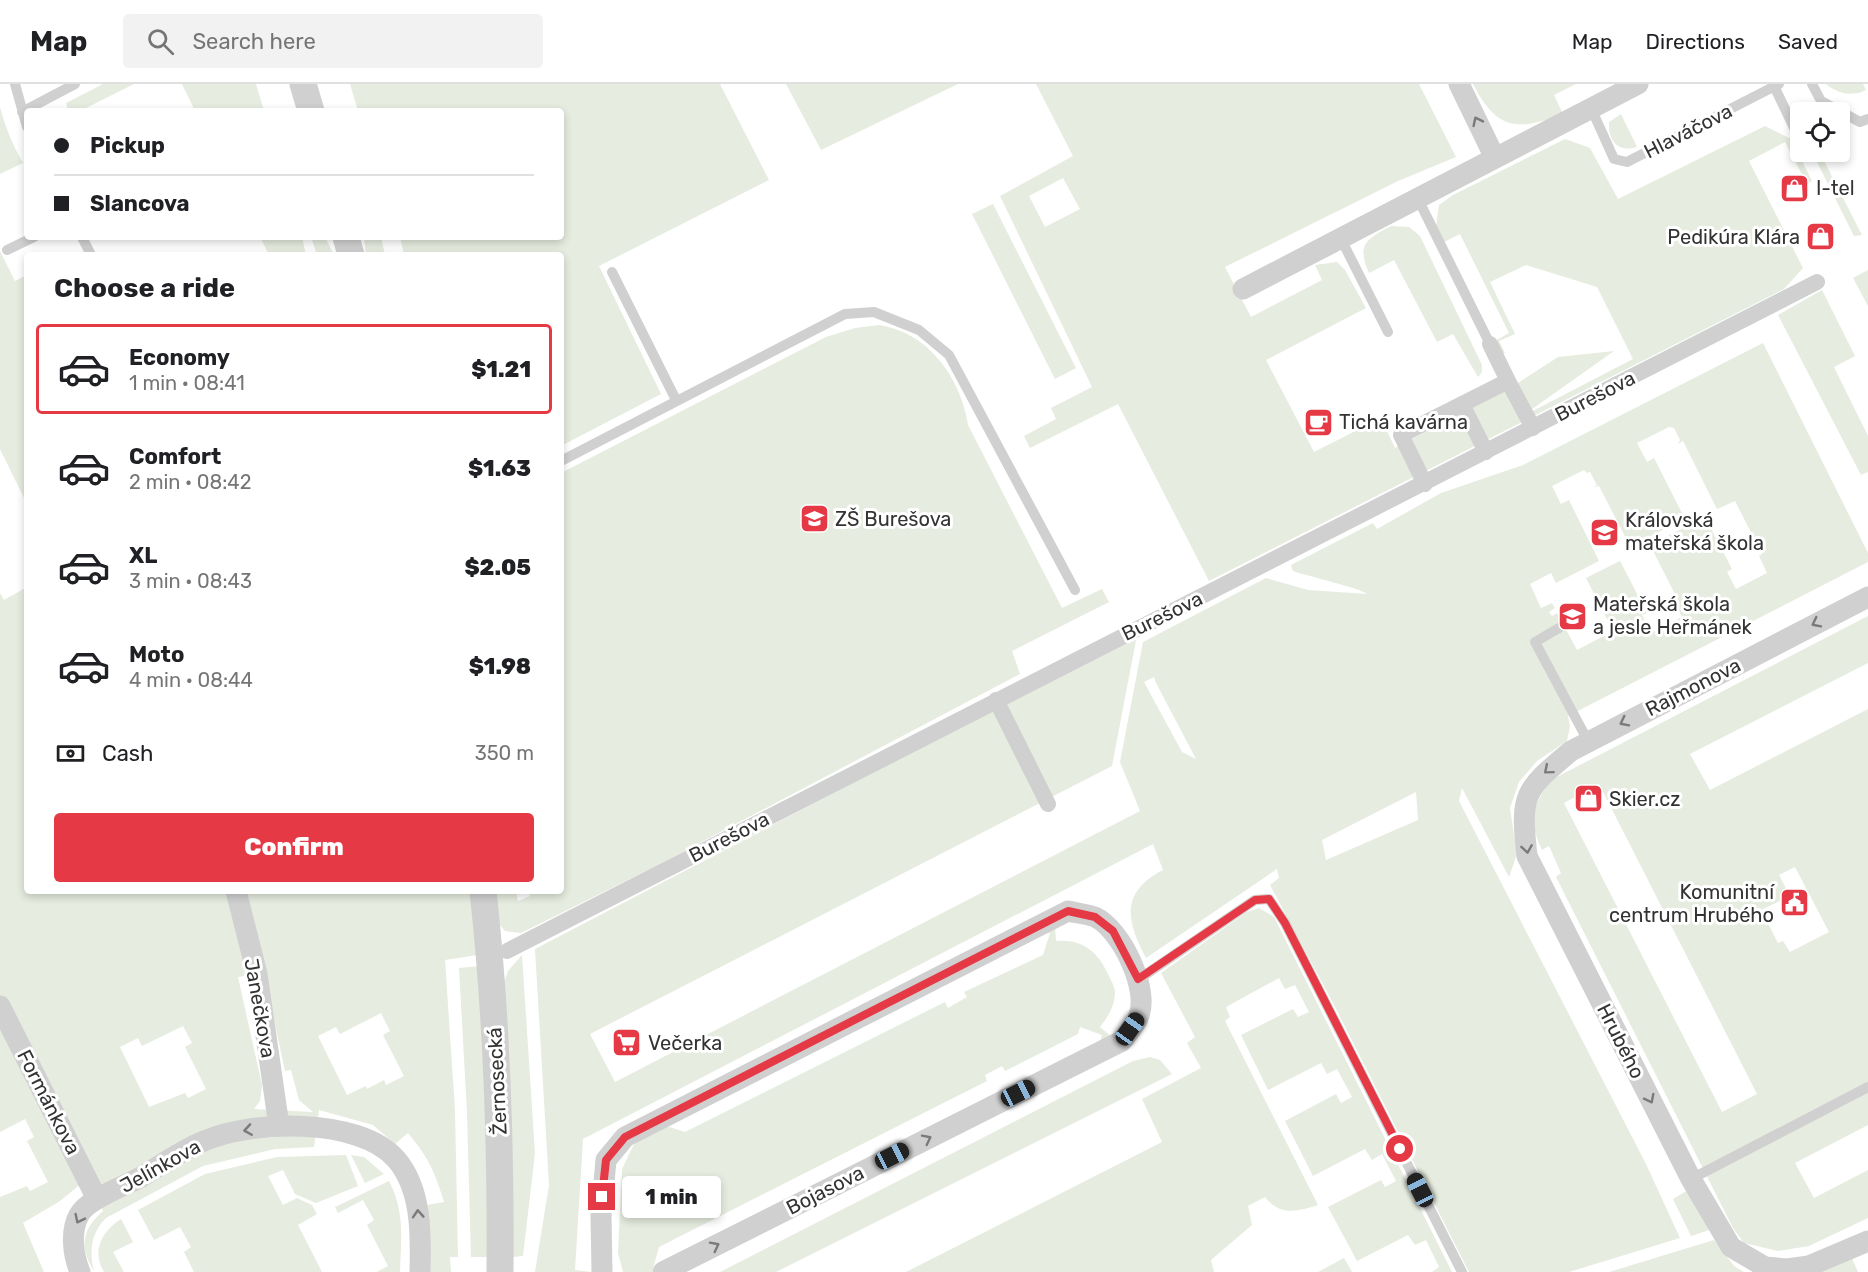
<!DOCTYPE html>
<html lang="en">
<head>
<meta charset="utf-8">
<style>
	body { margin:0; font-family:Rubik,sans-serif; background:#f2f2f2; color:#202124; height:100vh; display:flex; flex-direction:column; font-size:22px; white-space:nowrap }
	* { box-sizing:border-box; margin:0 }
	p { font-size:20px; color:#757577 }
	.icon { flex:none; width:33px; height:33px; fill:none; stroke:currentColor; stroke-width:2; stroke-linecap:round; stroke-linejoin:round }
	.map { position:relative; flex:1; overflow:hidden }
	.side { position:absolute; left:24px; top:168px; width:540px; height:642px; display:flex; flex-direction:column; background:#fff; border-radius:6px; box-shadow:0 3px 9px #0003 }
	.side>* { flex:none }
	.top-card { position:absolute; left:24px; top:24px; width:540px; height:132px; border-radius:6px; box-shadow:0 3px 9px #0003; display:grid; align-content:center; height:132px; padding:0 30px; background:#fff }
	.tools { position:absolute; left:1790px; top:18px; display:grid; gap:12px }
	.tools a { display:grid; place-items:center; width:60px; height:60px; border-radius:6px; background:#fff; box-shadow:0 3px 9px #0003; font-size:30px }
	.end { position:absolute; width:27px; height:27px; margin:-14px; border:8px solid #e63946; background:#fff; box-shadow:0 0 0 3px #fff }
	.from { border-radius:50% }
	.bubble { position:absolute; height:42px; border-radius:6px; background:#fff; box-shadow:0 3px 9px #0003; font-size:20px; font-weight:800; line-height:42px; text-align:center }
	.car { position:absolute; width:18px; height:36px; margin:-18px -9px; border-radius:8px; box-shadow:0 0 4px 2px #0007; background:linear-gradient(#222 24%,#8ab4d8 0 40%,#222 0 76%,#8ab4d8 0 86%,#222 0) }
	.top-card b { display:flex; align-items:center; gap:21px; height:57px; font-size:22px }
	.top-card b+b { border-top:2px solid #e0e0e0 }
	.top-card i { width:15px; height:15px; background:#202124 }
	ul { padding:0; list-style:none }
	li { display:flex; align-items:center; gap:18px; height:90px; margin:0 12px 9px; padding:0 18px; border:3px solid transparent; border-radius:6px }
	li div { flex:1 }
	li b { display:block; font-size:22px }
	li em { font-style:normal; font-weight:800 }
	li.selected { border-color:#e63946 }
	li>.icon { width:54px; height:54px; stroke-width:1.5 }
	h2 { padding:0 30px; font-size:27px; line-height:72px }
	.pay { display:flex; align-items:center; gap:15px; height:66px; padding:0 30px; font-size:22px }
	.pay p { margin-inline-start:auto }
	.primary-button { display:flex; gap:12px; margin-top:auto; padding:12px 30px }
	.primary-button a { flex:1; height:69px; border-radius:6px; background:#e63946; color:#fff; font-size:24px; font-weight:800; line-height:69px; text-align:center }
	header { display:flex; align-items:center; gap:36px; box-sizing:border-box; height:84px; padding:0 30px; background:#fff; border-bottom:2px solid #e0e0e0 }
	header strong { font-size:28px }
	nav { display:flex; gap:33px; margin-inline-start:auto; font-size:21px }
	.search { width:420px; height:54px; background:#f2f2f2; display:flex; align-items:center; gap:15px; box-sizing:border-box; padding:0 21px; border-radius:6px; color:#757577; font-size:22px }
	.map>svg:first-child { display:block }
</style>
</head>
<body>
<header>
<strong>Map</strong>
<div class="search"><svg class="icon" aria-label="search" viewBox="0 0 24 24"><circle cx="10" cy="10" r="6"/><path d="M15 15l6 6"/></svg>Search here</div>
<nav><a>Map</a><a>Directions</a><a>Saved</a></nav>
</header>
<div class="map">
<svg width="1868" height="1188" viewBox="0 0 1868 1188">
	<rect width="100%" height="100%" fill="#fff"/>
	<path fill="#e6ecdf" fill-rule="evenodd" d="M103 0H134L80 27H68L66 19Z
		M182 0H256L264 27H195Z
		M350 0H720L769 96 599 182 661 310 561 362V171H404L400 153H561V27H358Z
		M786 0H958L821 66Z
		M1036 0H1419L1456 73 1398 97 1225 183 1251 233 1322 196 1315 181 1337 178 1345 186 1366 224 1266 276 1314 368 1381 334 1395 364 1503 307 1504 308 1558 273 1614 267 1521 333 1633 275 1597 203 1526 181 1490 198 1515 250 1499 257 1505 269 1501 271 1495 257 1509 249 1460 150 1444 158 1436 143 1439 121 1453 111 1565 55 1590 64 1618 115 1765 42 1791 55 1812 97 1807 100 1785 58 1749 77 1803 184 1784 205 1209 497 1118 320 1030 364 1024 352 1056 335 1051 324 1092 303 1000 112 1073 72ZM1063 94 1080 125 1045 143 1029 112Z
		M1473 0H1576L1554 11 1563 30C1518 47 1497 47 1473 0Z
		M1826 0H1863L1866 6C1852 13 1838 10 1826 0Z
		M0 23C5 42 13 62 23 79L0 90Z
		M1621 30 1637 63C1618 69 1608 57 1609 38Z
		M1812 68H1829L1822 73 1862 151 1854 152Z
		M993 120 1076 284 1055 295 972 130Z
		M1391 142 1409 143 1420 152 1482 281V288L1478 293 1453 250 1437 258 1394 176 1369 189C1356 160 1367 155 1391 142Z
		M260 153H302L306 171H269Z
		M325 153 334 171H317L312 156Z
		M364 153H381L385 171H366Z
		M0 167 15 197 27 191 25 416 0 365Z
		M1868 186V222L1853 194Z
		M1822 206 1855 272 1834 283 1868 352V388L1861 391 1778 231Z
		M879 241C928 248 961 294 968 341L1062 524 1102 505 1109 518 1012 567 1020 590 658 781 521 849 505 847 500 841 495 807H516L518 817 530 812 529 807H561V389L826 253 855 244Z
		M1763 259 1868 469V478L1568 632 1570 642 1567 657 1537 677 1519 698 1510 724 1517 770 1509 793 1462 704 1459 717 1646 1080 1680 1154 1569 1188H1469L1333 919 1270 801 1279 794 1277 785 1146 874C1127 838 1119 809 1163 786L1153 760 583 1055 575 1186 592 1188H535L549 1101 535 865 1137 551 1112 682 590 950 615 998 1140 727 1120 678 1143 558 1266 494 1308 506 1367 510C1360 504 1307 492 1293 487L1291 481 1373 439 1377 445 1441 409 1523 381ZM1669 343 1674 344 1680 356 1678 360 1683 357 1717 425 1735 417 1762 470 1759 472 1767 489 1736 505 1727 488 1732 485 1705 433 1650 461 1677 514 1674 516 1682 533 1651 549 1642 531 1647 529 1620 477 1586 494 1613 547 1577 566 1557 529 1552 532 1549 528 1555 524 1552 519 1541 524 1530 500 1551 489 1556 499 1599 477 1569 416 1561 420 1552 402 1584 386 1587 389 1590 388 1597 401 1593 403 1599 402 1630 462 1685 435 1654 374 1647 378 1637 359ZM1154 593 1156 599 1196 675 1182 668 1144 598ZM1416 708 1418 736 1326 776 1322 756Z
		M27 503V807H483L478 871 445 876 455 1026 458 1173H450L451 1188H429L427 1121 444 1118C435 1088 428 1073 408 1049L395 1060 373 1041 319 1026 314 1063 275 1065 203 1082 106 1134C91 1149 89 1167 94 1187 79 1163 82 1145 103 1127L88 1094 60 1117 23 1139 44 1188H0V1113L27 1102 30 1107 48 1098 27 1057 34 1053 25 1035 0 1048V509L4 516ZM264 889 285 987 291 986 299 1016 313 1028 254 1025 260 1017 262 1001 238 893ZM381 929 390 947 383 951 404 992 386 1001 384 996 367 1005 366 1002 347 1011 318 952 336 943 340 950ZM183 942 192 959 185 963 206 1005 188 1014 185 1009 149 1023 120 963 138 954 142 962Z
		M1868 532V579L1690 670 1710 706 1868 625V1041L1795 1079 1814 1114 1868 1086V1134L1809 1162 1778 1167 1744 1159 1733 1144 1556 793 1561 789 1549 762 1542 766C1528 736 1532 722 1551 696ZM1599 700 1757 1010 1722 1028 1564 719ZM1795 783 1829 848 1790 868 1783 857 1778 859 1761 826 1790 812 1779 791Z
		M1259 824 1274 833 1452 1188H1432L1439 1183 1426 1156 1415 1161 1408 1151 1357 1177 1328 1123 1381 1096 1385 1103 1396 1097 1382 1070 1372 1076 1365 1065 1313 1092 1285 1037 1336 1010 1341 1019 1352 1013 1337 985 1327 990 1321 979 1268 1006 1241 951 1293 925 1298 933 1309 928 1295 901 1285 905 1279 894 1226 923 1230 933 1225 937 1318 1121C1297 1128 1280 1132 1265 1113L1248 1122 1252 1141 1211 1176 1214 1188H906L1162 1058 1142 1015 1201 984 1187 959 1195 953 1161 889 1247 828Z
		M1055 841 1056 857C1083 855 1098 868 1108 890 1111 896 1115 903 1115 908 1115 922 1108 933 1100 943L1112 953 1100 958 1102 951 1080 943 1078 950 1005 987 1002 982 985 991 987 997 659 1163 652 1188H623L618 1169 622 1085 633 1062 642 1050 663 1041 685 1048 945 918 948 924 967 913 964 908 1043 871 1050 849 1043 847Z
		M522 871 535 1069 523 1172 513 1173 504 899 508 887Z
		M480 882 489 1025V1173H471L467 1028 459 884Z
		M1150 973 1160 976 1172 990 776 1188H720L1133 977Z
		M346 1071 358 1102 316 1119 295 1110 283 1086 268 1092 283 1121 297 1114 312 1121 317 1130 298 1141 322 1188H194L184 1168 191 1163 180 1143 154 1156 138 1126 205 1090 277 1073Z
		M351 1071 364 1073 384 1090 365 1099Z
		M389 1097C405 1127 401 1155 400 1188H377L388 1182 367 1141 374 1136 363 1116 338 1129 335 1123Z
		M1688 1106 1709 1146 1691 1152 1673 1115Z
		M121 1135 133 1158 113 1168 124 1188H104C91 1167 102 1147 121 1135Z
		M1714 1156 1734 1182 1744 1188H1609Z
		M1851 1172 1858 1188H1818Z
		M1344 1174 1352 1188H1318Z"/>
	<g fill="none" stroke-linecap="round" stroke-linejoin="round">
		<path stroke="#d0d0d0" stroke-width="10" d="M15 0 27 43
			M1812 0 1821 17 1860 38 1868 35
			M1774 2 1797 50
			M1591 24 1614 75 1627 78 1779 0
			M22 28 75 0
			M1418 115 1490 260
			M82 153 91 171
			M1341 155 1388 248
			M7 166 34 153
			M612 188 676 316
			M561 377 845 230 874 228 919 246 949 271 1075 506
			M1559 544 1535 558 1588 657
			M1139 895 1255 816 1269 815 1285 839 1462 1188
			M1691 1095 1868 1003"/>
		<path stroke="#d0d0d0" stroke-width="16" d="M1508 297 1533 344
			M1462 320 1486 368
			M1425 400 1401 351 1508 297 1490 260
			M996 616 1048 720
			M507 867 1817 198"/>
		<path stroke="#d0d0d0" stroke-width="21" d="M1459 0 1495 74
			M1243 205 1638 0
			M1868 513 1571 667C1524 706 1520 710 1527 772L1691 1095 1731 1163 1765 1183 1787 1185 1809 1182 1868 1157
			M236 807 257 890 279 1042
			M0 922 97 1115
			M80 1188C73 1171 70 1147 79 1131 87 1115 125 1102 141 1093 161 1081 182 1066 204 1057 251 1036 359 1033 396 1075 422 1105 421 1151 420 1188
			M602 1188 601 1132 606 1076 625 1053 1068 827C1076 829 1087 830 1095 833 1121 845 1151 907 1138 934 1134 942 1127 950 1122 957L663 1188"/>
		<path stroke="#d0d0d0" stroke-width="27" d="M303 0 311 27
			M346 153 351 171
			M483 807C497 934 501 1060 500 1188"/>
	</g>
	<defs><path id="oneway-chevron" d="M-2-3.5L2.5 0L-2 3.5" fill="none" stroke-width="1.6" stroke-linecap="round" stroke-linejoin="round" transform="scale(1.5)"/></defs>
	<g stroke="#7a7a7a">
		<use href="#oneway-chevron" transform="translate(1477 37) rotate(-116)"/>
		<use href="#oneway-chevron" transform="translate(1816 539) rotate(153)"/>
		<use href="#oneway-chevron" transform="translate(1624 638) rotate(153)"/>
		<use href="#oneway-chevron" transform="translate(1548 686) rotate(140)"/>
		<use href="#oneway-chevron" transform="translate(1527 765) rotate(81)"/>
		<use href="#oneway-chevron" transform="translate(1650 1015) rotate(63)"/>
		<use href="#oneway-chevron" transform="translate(248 1046) rotate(171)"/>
		<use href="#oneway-chevron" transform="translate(927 1055) rotate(-27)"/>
		<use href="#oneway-chevron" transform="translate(418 1130) rotate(-94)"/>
		<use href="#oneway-chevron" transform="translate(79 1135) rotate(116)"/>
		<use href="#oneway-chevron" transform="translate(715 1162) rotate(-27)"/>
	</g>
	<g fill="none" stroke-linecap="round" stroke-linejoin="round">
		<path stroke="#e63946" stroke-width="8" d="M602 1113 606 1076 625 1053 1068 827 1095 833 1113 847 1138 895 1255 816 1269 815 1285 839 1400 1065"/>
	</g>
	<defs>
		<symbol id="shop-square" viewBox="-11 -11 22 22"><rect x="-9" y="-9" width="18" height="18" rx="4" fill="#e63946" stroke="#fff"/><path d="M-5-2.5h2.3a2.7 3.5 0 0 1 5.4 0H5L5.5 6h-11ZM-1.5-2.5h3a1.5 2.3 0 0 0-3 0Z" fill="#fff"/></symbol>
		<symbol id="cafe-square" viewBox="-11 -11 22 22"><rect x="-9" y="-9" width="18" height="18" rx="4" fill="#e63946" stroke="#fff"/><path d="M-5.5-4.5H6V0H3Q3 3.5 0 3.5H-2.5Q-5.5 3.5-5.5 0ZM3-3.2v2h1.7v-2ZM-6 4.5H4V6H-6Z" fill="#fff"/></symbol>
		<symbol id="school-square" viewBox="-11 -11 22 22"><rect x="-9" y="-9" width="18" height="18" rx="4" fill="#e63946" stroke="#fff"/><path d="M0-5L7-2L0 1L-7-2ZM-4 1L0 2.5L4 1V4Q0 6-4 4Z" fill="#fff"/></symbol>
		<symbol id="civic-square" viewBox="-11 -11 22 22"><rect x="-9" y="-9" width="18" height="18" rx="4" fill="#e63946" stroke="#fff"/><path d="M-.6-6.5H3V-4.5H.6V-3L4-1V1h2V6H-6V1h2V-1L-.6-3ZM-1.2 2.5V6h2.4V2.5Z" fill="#fff"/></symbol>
		<symbol id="supermarket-square" viewBox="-11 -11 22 22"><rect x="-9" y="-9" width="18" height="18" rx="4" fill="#e63946" stroke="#fff"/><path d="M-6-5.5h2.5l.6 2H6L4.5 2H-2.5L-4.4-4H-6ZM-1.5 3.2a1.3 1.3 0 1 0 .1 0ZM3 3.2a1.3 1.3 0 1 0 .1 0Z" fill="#fff"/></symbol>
	</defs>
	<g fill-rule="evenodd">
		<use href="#shop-square" x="1778" y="88" width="33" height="33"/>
		<use href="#shop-square" x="1804" y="136" width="33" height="33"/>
		<use href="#cafe-square" x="1302" y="322" width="33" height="33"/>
		<use href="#school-square" x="798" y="418" width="33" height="33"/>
		<use href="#school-square" x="1588" y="432" width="33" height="33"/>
		<use href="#school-square" x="1556" y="516" width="33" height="33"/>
		<use href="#shop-square" x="1572" y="698" width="33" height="33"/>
		<use href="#civic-square" x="1778" y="802" width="33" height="33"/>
		<use href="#supermarket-square" x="610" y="942" width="33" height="33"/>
	</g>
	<g text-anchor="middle" stroke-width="6" stroke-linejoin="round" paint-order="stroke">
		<g font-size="20" fill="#333" stroke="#fff">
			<text transform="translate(1688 47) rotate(-27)" y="7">Hlaváčova</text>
			<text transform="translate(1595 312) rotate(-27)" y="7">Burešova</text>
			<text transform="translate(1162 532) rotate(-26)" y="7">Burešova</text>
			<text transform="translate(1693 603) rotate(-27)" y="7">Rajmonova</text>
			<text transform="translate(729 753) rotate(-27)" y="7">Burešova</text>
			<text transform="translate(260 924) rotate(80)" y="7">Janečkova</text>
			<text transform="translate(1621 957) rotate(63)" y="7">Hrubého</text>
			<text transform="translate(497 997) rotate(-93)" y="7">Žernosecká</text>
			<text transform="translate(49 1018) rotate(63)" y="7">Formánkova</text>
			<text transform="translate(160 1082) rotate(-29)" y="7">Jelínkova</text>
			<text transform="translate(825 1106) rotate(-27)" y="7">Bojasova</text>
		</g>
		<g font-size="20" fill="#333" stroke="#fff" text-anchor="start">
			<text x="1816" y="111">I-tel</text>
			<text x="1800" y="160" text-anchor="end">Pedikúra Klára</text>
			<text x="1339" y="345">Tichá kavárna</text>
			<text x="835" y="442">ZŠ Burešova</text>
			<text x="1625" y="443">Královská<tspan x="1625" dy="23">mateřská škola</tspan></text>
			<text x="1593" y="527">Mateřská škola<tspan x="1593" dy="23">a jesle Heřmánek</tspan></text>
			<text x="1609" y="722">Skier.cz</text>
			<text x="1774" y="815" text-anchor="end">Komunitní<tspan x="1774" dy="23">centrum Hrubého</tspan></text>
			<text x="648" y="966">Večerka</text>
		</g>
	</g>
</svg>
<div class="tools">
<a><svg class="icon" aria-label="locate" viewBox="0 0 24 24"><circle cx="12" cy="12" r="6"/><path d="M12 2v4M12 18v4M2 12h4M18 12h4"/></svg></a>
</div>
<i class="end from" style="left:1400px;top:1065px"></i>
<i class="end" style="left:602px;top:1113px"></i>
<div class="bubble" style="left:622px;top:1092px;width:99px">1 min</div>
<i class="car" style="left:1130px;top:945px;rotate:35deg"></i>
<i class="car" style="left:1018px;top:1009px;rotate:63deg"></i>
<i class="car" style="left:892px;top:1072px;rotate:63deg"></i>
<i class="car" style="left:1420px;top:1106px;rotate:333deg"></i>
<div class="top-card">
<b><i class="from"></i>Pickup</b>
<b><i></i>Slancova</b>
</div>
<section class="side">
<h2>Choose a ride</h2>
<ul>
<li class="selected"><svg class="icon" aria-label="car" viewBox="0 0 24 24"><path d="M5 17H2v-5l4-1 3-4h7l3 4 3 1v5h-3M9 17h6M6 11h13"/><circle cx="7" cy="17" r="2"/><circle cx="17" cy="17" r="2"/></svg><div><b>Economy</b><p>1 min · 08:41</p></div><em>$1.21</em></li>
<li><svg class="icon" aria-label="car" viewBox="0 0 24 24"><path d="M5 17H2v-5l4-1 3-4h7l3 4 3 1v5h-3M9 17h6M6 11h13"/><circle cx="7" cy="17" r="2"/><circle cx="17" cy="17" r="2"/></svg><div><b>Comfort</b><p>2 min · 08:42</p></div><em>$1.63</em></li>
<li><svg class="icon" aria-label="car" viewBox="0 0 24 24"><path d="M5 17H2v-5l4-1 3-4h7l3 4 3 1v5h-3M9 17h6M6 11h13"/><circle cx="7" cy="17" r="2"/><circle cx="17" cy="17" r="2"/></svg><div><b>XL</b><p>3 min · 08:43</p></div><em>$2.05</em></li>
<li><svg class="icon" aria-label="car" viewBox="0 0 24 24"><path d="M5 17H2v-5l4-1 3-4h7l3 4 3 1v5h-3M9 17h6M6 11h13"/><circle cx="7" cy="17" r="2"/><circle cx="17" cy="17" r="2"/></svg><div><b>Moto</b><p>4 min · 08:44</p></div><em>$1.98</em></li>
</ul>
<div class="pay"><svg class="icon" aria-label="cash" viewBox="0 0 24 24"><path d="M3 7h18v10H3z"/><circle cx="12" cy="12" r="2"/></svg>Cash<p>350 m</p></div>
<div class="primary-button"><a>Confirm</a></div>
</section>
</div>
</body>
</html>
